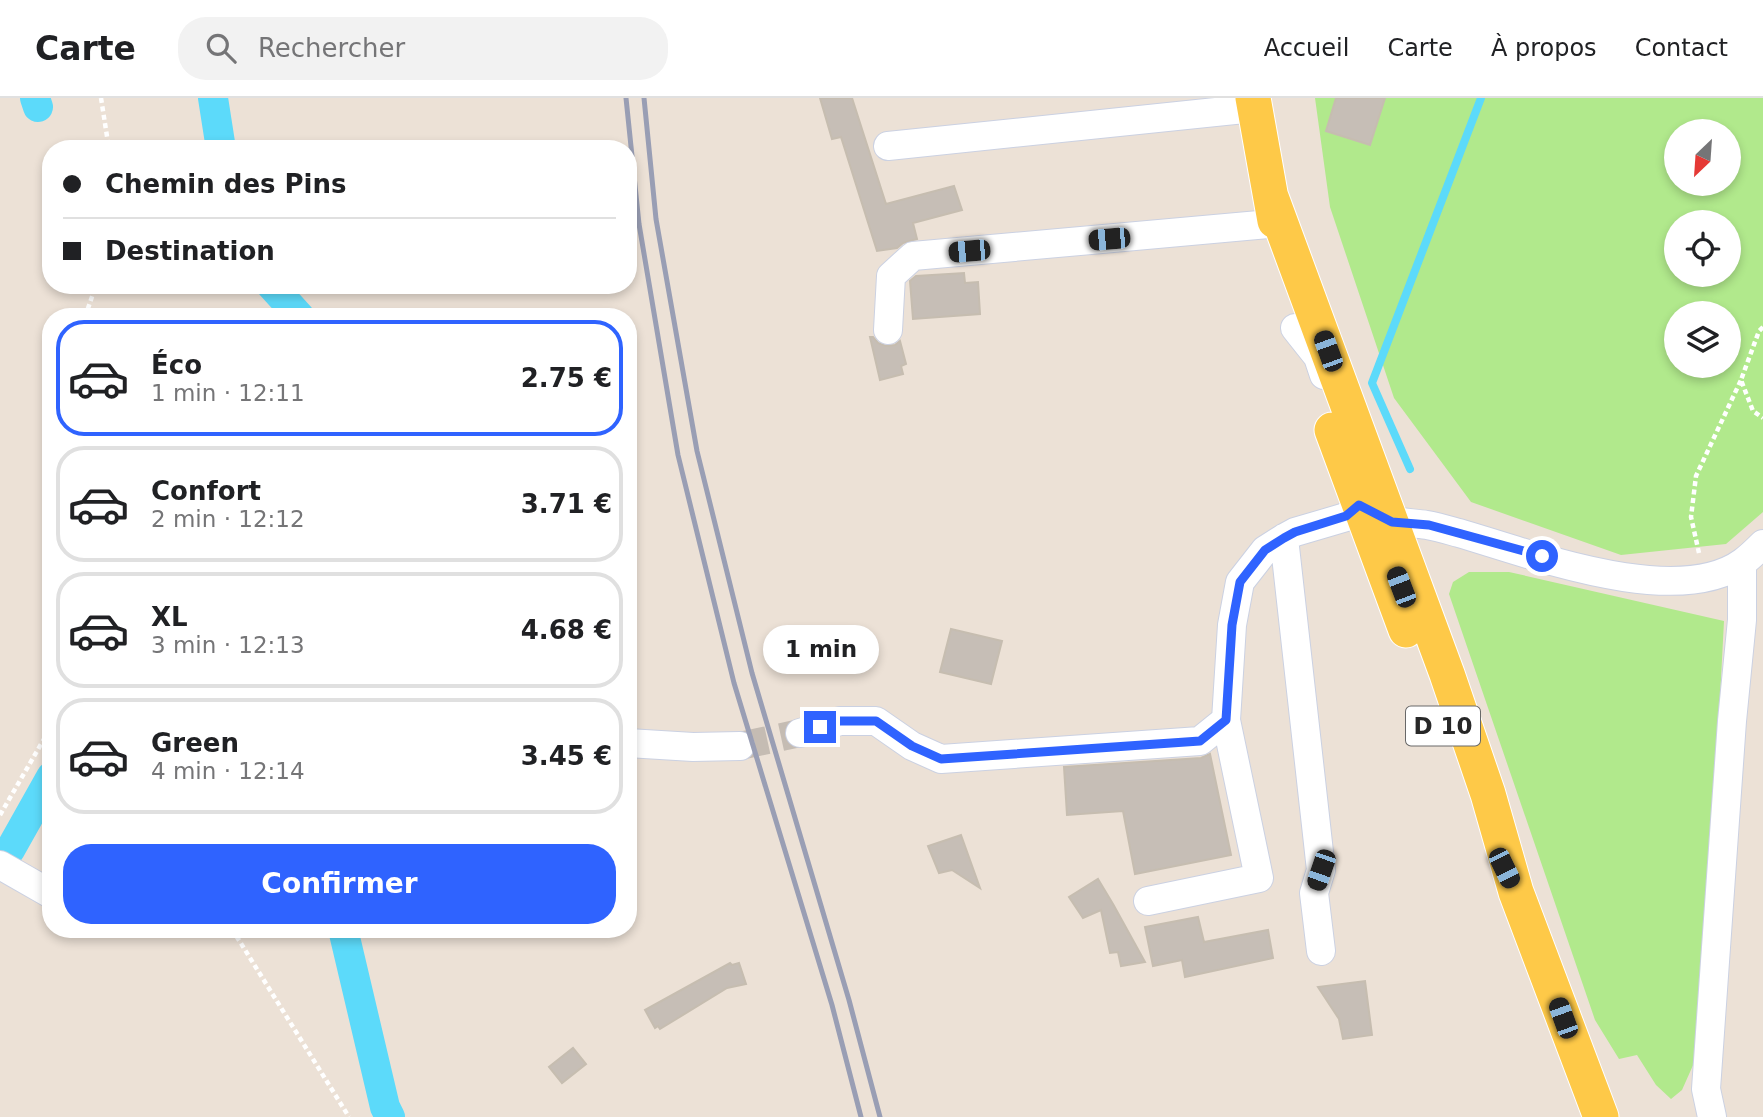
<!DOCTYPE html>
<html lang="fr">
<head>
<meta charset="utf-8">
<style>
	body { margin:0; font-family:"DejaVu Sans",sans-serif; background:#f2f2f2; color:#202124; height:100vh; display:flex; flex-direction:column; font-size:26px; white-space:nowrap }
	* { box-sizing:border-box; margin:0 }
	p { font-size:23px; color:#757577 }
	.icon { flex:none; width:38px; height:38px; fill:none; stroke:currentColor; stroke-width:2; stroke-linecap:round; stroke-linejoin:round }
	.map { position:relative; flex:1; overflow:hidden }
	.details { position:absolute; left:42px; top:210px; width:595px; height:630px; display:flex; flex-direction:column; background:#fff; border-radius:28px; box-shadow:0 4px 10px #0003 }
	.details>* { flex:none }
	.hud { position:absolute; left:42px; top:42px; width:595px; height:154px; border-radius:28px; box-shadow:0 4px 10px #0003; display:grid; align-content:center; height:154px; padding:0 21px; background:#fff }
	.needle { width:46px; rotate:205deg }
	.fabs { position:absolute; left:1664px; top:21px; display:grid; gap:14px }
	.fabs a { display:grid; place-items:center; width:77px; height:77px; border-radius:50%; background:#fff; box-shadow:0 4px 10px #0003; font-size:35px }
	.end { position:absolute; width:32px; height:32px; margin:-16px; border:9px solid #2f63ff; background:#fff; box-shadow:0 0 0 4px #fff }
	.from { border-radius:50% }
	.bubble { position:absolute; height:49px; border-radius:24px; background:#fff; box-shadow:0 4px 10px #0003; font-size:23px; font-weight:700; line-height:49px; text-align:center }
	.car { position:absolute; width:21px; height:42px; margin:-21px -10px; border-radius:9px; box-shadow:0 0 5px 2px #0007; background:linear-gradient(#222 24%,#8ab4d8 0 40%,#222 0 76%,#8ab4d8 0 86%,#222 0) }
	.hud b { display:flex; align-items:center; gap:24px; height:66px; font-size:26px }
	.hud b+b { border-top:2px solid #e0e0e0 }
	.hud i { width:18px; height:18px; background:#202124 }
	ul { padding:12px 0 0; list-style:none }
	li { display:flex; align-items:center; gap:21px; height:116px; margin:0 14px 10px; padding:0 7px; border:4px solid #e0e0e0; border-radius:28px }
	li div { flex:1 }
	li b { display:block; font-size:26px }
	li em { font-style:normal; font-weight:700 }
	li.on { border-color:#2f63ff }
	li>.icon { width:63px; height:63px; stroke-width:1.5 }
	.primary-button { display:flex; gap:14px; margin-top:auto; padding:14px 21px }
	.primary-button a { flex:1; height:80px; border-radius:28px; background:#2f63ff; color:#fff; font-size:28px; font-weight:700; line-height:80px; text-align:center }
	header { display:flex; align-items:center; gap:42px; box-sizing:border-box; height:98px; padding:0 35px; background:#fff; border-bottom:2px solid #e0e0e0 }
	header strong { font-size:33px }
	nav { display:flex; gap:38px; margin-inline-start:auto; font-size:24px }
	.search { width:490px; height:63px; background:#f2f2f2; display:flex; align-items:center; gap:18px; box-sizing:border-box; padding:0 24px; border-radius:28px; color:#757577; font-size:26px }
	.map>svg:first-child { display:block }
</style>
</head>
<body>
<header>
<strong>Carte</strong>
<div class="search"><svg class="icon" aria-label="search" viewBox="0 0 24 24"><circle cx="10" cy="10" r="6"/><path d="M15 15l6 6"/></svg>Rechercher</div>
<nav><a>Accueil</a><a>Carte</a><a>À propos</a><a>Contact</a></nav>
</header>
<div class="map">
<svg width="1763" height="1019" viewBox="0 0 1763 1019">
	<rect width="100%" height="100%" fill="#ece1d6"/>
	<path fill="#b1e98c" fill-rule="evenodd" d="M1315 0H1763V414L1726 446 1621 457 1471 404 1394 300 1330 109ZM1676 33H1729V86H1676ZM1676 124H1729V177H1676ZM1676 215H1729V268H1676Z
		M1469 474H1509L1724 523 1702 947 1682 992 1671 1001 1656 987 1637 957 1619 961 1595 922 1449 496 1453 484Z"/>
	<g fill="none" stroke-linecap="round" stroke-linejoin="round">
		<path stroke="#5cdafa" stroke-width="8" d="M1410 371 1372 285 1481 0"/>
		<path stroke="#5cdafa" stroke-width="30" d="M35 0 38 9
			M213 0 221 51
			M271 187 300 219
			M10 752 51 679
			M343 831 385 1009 390 1019"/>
	</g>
	<path fill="#c6beb6" stroke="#c6bdb0" stroke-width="2" d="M820 0H852L886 106 954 88 962 112 913 125 917 141 903 145 897 150 877 153 841 39 832 41Z
		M1336 0H1385L1370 47 1326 33Z
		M964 175 965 185 978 184 980 216 913 221 910 183 916 178Z
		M870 239H873L878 245 886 248 895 247 900 243 906 266 901 268 903 276 880 282Z
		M951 531 1002 543 991 586 940 574Z
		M1210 656 1231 757 1135 776 1123 713 1067 717 1064 669 1201 660Z
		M961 737 980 790 952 772 939 775 928 748Z
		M1098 781 1113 806 1145 864 1121 868 1118 854 1110 855 1101 812 1083 820 1069 799Z
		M1198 819 1204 844 1268 832 1273 860 1185 879 1182 862 1153 868 1145 829Z
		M730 865 732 867 739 865 746 886 727 890 660 931 658 928 655 930 645 912Z
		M1365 883 1372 937 1343 941 1339 921 1318 889Z
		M573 950 586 966 562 985 549 969Z"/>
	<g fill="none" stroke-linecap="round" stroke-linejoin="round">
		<path stroke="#c5bcb3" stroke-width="28" stroke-dasharray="28 14" stroke-linecap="butt" d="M740 648 800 635"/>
		<defs>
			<path id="minor" d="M888 48 1254 10
				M1295 230 1318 259 1324 277
				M888 232 891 178 913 158 1281 125
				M1376 416C1395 426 1407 424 1427 427 1438 429 1448 432 1459 435 1531 456 1677 512 1743 464 1750 459 1757 452 1763 446
				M1284 440 1321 772 1314 795 1321 853
				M800 635 840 623H876L912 648 941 661 1200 643 1226 622
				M628 645 693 649 740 648
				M0 767 51 796
				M1148 803 1259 780 1226 622 1232 527 1240 484 1265 452 1284 440 1295 434 1346 419 1358 407
				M1712 1019 1706 991 1732 623 1742 522V465"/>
			<path id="major" d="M1253 0 1275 123
				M1271 99 1447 576 1488 696 1516 794 1601 1019
				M1332 332 1406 532"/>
		</defs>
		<use href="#minor" stroke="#cbd1e2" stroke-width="30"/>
		<use href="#major" stroke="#fff" stroke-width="37"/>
		<path stroke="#fff" stroke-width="4.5" stroke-dasharray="5 3.5" stroke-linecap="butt" d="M101 0 109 51
			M85 219 96 187
			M1763 229 1759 233 1741 282 1753 313 1763 320
			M1699 455 1691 419 1696 378 1741 282
			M0 717 51 629
			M232 831 349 1019"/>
		<use href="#minor" stroke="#fff" stroke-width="28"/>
		<use href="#major" stroke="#fec948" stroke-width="35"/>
		<path stroke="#999eb4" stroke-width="5" d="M626 0 639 126 678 357 734 585 832 907 861 1019
			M644 0 656 121 697 353 752 575 849 902 880 1019"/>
	</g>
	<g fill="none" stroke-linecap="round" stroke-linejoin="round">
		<path stroke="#2f63ff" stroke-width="9" d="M820 629 840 623H876L912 648 941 661 1200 643 1226 622 1232 527 1240 484 1265 452 1284 440 1295 434 1346 418 1359 407 1392 424 1429 427 1542 458"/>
	</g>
	<g text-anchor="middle" stroke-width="6" stroke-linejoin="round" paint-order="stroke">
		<rect fill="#fff" stroke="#686868" stroke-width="2" x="1406" y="608.5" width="74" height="39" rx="5"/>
		<g font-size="23" font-weight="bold" fill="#272727">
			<text x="1443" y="636">D 10</text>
		</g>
	</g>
</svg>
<div class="fabs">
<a><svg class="needle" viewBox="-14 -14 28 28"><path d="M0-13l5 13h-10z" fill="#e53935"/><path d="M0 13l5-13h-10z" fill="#757577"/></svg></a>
<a><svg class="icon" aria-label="locate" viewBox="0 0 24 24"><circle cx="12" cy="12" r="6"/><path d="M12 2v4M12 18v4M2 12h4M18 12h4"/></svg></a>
<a><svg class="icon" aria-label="layers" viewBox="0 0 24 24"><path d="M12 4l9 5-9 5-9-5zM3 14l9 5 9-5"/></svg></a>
</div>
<i class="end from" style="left:1542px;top:458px"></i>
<i class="end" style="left:820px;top:629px"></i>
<div class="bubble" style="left:763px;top:527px;width:116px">1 min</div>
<i class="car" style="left:1109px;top:141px;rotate:265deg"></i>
<i class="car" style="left:969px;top:153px;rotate:265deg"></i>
<i class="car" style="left:1328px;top:253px;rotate:340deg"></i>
<i class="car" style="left:1401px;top:489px;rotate:339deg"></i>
<i class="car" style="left:1504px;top:770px;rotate:154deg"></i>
<i class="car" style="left:1321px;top:772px;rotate:199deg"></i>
<i class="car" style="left:1563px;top:920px;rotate:340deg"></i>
<div class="hud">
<b><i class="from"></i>Chemin des Pins</b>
<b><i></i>Destination</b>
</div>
<section class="details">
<ul>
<li class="on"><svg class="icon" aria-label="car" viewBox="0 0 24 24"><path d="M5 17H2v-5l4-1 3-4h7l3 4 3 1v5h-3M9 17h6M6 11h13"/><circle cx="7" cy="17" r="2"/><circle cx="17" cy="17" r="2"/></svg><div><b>Éco</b><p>1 min · 12:11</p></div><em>2.75 €</em></li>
<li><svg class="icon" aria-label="car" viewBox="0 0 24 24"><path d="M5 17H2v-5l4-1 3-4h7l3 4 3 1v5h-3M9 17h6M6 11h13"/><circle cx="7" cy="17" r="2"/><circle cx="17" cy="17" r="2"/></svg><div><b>Confort</b><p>2 min · 12:12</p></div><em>3.71 €</em></li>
<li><svg class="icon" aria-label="car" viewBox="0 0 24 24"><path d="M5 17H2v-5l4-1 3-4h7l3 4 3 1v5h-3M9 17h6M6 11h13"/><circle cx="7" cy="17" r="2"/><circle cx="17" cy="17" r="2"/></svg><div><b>XL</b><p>3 min · 12:13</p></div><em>4.68 €</em></li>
<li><svg class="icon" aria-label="car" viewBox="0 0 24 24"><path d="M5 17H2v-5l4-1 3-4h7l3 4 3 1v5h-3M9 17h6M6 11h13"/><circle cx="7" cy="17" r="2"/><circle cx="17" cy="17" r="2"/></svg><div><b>Green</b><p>4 min · 12:14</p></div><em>3.45 €</em></li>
</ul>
<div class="primary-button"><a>Confirmer</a></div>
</section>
</div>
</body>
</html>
